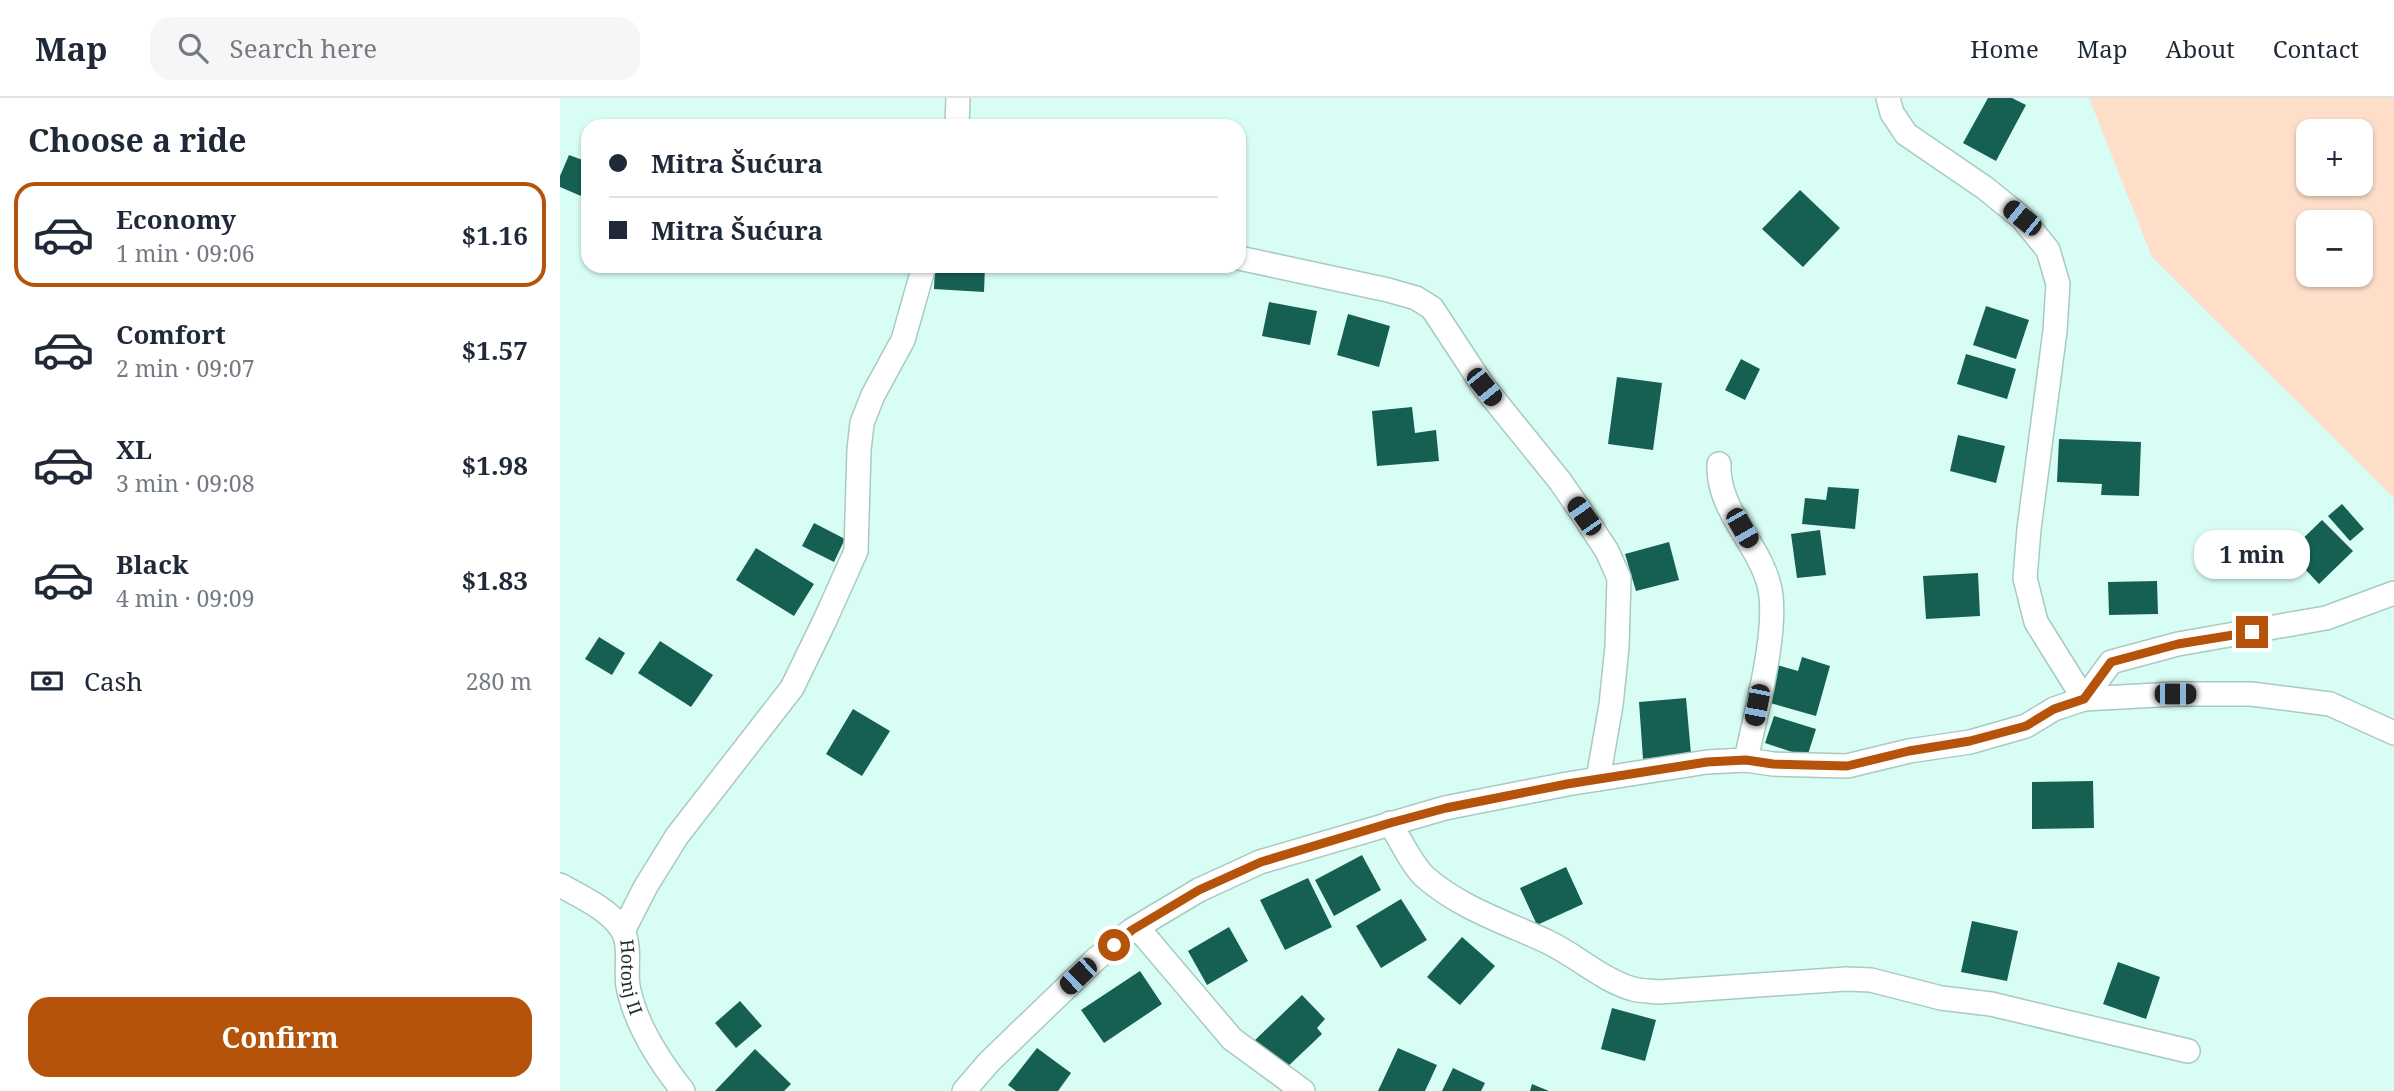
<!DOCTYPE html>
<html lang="en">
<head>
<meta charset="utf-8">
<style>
	body { margin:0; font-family:"Noto Serif",serif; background:#f6f6f7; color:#1f2937; height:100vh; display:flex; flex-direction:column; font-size:26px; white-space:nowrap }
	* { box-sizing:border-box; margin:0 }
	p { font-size:23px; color:#747a83 }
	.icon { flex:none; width:38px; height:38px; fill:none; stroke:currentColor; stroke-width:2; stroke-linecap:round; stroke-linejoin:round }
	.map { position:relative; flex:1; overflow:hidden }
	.details { display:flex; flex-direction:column; background:#fff; width:560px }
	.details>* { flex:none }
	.guide { position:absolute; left:21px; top:21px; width:665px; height:154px; border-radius:21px; box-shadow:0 2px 5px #0004; display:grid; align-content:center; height:154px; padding:0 28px; background:#fff }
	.buttons { position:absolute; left:1736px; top:21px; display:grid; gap:14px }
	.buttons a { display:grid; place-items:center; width:77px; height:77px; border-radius:14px; background:#fff; box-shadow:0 2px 5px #0004; font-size:35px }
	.end { position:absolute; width:32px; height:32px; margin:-16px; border:9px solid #b45309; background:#fff; box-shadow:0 0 0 4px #fff }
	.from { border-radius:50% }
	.bubble { position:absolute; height:49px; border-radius:21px; background:#fff; box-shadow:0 2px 5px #0004; font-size:23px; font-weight:700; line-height:49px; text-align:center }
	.car { position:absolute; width:21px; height:42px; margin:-21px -10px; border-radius:9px; box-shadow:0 0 5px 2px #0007; background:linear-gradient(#222 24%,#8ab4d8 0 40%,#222 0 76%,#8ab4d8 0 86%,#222 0) }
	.guide b { display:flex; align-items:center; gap:24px; height:66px; font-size:26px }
	.guide b+b { border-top:2px solid #e0e1e3 }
	.guide i { width:18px; height:18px; background:#1f2937 }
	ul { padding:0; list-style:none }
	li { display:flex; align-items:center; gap:21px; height:105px; margin:0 14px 10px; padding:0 14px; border:4px solid transparent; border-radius:21px }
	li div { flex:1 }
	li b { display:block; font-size:26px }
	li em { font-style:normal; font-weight:700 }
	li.selected { border-color:#b45309 }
	li>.icon { width:63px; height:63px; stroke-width:1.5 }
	h2 { padding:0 28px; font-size:32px; line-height:84px }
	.pay { display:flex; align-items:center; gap:18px; height:77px; padding:0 28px; font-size:26px }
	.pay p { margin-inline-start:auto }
	.primary-button { display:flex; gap:14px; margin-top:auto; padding:14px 28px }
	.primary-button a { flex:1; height:80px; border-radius:21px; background:#b45309; color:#fff; font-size:28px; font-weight:700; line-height:80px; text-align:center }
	header { display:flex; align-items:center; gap:42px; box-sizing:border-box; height:98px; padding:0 35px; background:#fff; border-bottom:2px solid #e0e1e3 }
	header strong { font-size:33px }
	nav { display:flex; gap:38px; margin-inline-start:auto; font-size:24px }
	.search { width:490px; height:63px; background:#f6f6f7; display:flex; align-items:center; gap:18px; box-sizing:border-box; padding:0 24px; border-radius:21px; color:#747a83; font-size:26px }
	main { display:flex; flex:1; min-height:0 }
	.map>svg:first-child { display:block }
</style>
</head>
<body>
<header>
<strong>Map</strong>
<div class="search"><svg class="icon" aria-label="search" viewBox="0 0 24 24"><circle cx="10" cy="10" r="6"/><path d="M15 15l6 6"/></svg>Search here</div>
<nav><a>Home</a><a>Map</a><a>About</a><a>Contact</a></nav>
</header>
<main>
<section class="details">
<h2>Choose a ride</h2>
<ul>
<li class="selected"><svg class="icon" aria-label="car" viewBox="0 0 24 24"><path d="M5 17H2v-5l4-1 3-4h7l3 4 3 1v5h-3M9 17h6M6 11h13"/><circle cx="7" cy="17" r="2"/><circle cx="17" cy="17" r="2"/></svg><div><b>Economy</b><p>1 min · 09:06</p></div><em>$1.16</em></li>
<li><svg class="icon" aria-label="car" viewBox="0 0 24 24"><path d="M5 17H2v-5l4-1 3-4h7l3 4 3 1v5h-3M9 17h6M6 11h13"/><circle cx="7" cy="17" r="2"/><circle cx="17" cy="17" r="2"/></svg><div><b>Comfort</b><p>2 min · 09:07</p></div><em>$1.57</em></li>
<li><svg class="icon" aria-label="car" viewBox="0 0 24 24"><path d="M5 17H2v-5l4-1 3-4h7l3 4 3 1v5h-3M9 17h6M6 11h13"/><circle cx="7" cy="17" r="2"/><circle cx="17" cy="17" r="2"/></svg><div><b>XL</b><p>3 min · 09:08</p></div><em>$1.98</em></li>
<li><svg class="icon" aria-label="car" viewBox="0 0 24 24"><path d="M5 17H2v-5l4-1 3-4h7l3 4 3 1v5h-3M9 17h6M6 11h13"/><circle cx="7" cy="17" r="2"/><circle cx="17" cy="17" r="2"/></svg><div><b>Black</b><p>4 min · 09:09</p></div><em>$1.83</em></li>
</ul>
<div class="pay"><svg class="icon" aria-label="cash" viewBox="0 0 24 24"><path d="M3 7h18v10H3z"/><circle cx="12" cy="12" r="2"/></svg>Cash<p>280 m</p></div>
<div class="primary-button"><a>Confirm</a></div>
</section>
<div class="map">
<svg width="1834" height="993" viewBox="0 0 1834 993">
	<rect width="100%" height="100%" fill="#d8fdf4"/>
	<path fill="#fedec8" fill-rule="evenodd" d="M1529 0H1834V400L1592 159ZM1748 33H1801V86H1748ZM1748 124H1801V177H1748Z"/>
	<path fill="#165f53" d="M1428 0H1452L1466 7 1436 63 1403 45Z
		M9 57 28 64V101L0 89V78Z
		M1240 92 1280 130 1243 169 1202 131Z
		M375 168H425L424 194 374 191Z
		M709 204 757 213 750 247 702 238Z
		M1426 208 1469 222 1456 261 1413 247Z
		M788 216 830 228 819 269 777 257Z
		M1406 256 1456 271 1447 301 1397 286Z
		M1181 261 1200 271 1185 302 1165 292Z
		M1057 279 1102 285 1093 352 1048 346Z
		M852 309 855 335 876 332 879 363 817 368 812 313Z
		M1398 337 1445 348 1436 385 1390 373Z
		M1499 341 1581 344 1579 398 1541 397 1542 386 1497 384Z
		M1268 389 1299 391 1295 431 1242 426 1245 400 1266 402Z
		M1782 406 1804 431 1790 443 1768 418Z
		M1762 422 1793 453 1759 486 1729 454Z
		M254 425 285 441 274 464 242 448Z
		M1260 432 1266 477 1237 480 1231 436Z
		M1109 444 1119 482 1076 493 1065 456Z
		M196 450 254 486 234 518 176 482Z
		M1418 475 1420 518 1366 521 1363 478Z
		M1597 483 1598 516 1549 517 1548 484Z
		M39 539 65 555 52 577 25 561Z
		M100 543 153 577 131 609 78 575Z
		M1242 559 1270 568 1256 618 1207 604 1217 567 1238 573Z
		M1126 600 1131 656 1083 661 1079 604Z
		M293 611 330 633 302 678 266 656Z
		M1214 618 1256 631 1247 659 1205 645Z
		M1533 683 1534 730 1472 731V684Z
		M802 757 821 792 774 818 755 782Z
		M1006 769 1023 806 977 827 960 790Z
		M748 780 772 829 725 852 700 802Z
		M841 801 867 842 821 870 796 828Z
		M1412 823 1458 833 1447 883 1401 874Z
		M669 829 688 863 647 887 628 853Z
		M902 839 935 868 900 907 867 879Z
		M1558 864 1600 879 1586 921 1543 906Z
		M580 873 602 906 544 945 521 912Z
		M742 897 765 921 757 930 762 936 723 973 694 943Z
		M180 903 202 928 176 950 155 925Z
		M1052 910 1096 922 1085 963 1041 951Z
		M477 950 511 975 498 993H456L448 987Z
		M838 950 877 967 865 993H818Z
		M195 951 231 986 224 993H155Z
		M893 970 925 985 921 993H882Z
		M972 986 989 993H970Z"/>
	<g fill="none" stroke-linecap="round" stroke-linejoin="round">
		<defs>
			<g id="street">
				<path d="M1328 0 1332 15 1346 36 1425 90 1462 120 1488 152 1498 186 1495 233 1469 431 1465 480 1476 524 1524 601"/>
				<path d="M397 28 398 0"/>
				<path d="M679 160 828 192 856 200 872 210 924 289 1000 383 1024 418 1047 453 1059 480 1057 549 1051 607 1038 681"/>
				<path d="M1159 366C1157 412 1198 444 1209 487 1220 528 1195 618 1186 662"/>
				<path d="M1524 601 1615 596H1691L1770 606 1834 635"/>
				<path d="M830 725C840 741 852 767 865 779 900 810 947 825 988 844 1017 858 1042 882 1073 891 1081 893 1091 893 1099 894L1286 881 1311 882 1381 900 1431 906 1628 953"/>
				<path id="s1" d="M0 787C21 799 47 810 61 830 72 846 65 871 68 888 75 926 100 964 123 993"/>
				<path d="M577 829 672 941 743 993"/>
				<path d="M63 833 86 788 117 738 232 590 265 522 296 453 299 352 302 325 313 297 343 242 364 168"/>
				<path d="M404 993 429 964 536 861 572 832 639 792 700 764 885 710 1007 686 1147 664 1186 662 1213 666 1287 668 1349 653 1410 644 1466 628 1494 611 1524 601 1551 564 1618 546 1766 520 1834 495"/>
			</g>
		</defs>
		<use href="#street" stroke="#a7cac1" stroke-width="26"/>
		<use href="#street" stroke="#fff" stroke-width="23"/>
	</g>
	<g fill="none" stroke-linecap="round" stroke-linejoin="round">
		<path stroke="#b45309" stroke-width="9" d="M554 847 572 832 639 792 701 764 830 725 886 710 1007 686 1147 664 1186 662 1213 666 1287 668 1349 653 1410 643 1466 628 1494 611 1524 601 1551 564 1618 546 1692 534"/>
	</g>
	<g text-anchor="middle" stroke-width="7" stroke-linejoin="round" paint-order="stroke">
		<g font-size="18" fill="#212f2b" stroke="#fff">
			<text dy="6" stroke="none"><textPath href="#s1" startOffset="126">Hotonj II</textPath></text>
		</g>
	</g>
</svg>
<div class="buttons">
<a>+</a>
<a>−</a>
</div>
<i class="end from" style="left:554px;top:847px"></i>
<i class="end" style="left:1692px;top:534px"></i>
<div class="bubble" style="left:1634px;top:432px;width:116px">1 min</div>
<i class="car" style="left:1462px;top:120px;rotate:309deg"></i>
<i class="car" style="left:924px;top:289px;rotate:141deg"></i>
<i class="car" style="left:1024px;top:418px;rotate:325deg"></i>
<i class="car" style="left:1182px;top:430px;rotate:150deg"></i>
<i class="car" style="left:1615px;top:596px;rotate:90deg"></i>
<i class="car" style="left:1197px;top:607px;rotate:191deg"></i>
<i class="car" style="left:518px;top:878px;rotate:226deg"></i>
<div class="guide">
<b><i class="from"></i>Mitra Šućura</b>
<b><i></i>Mitra Šućura</b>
</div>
</div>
</main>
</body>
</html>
